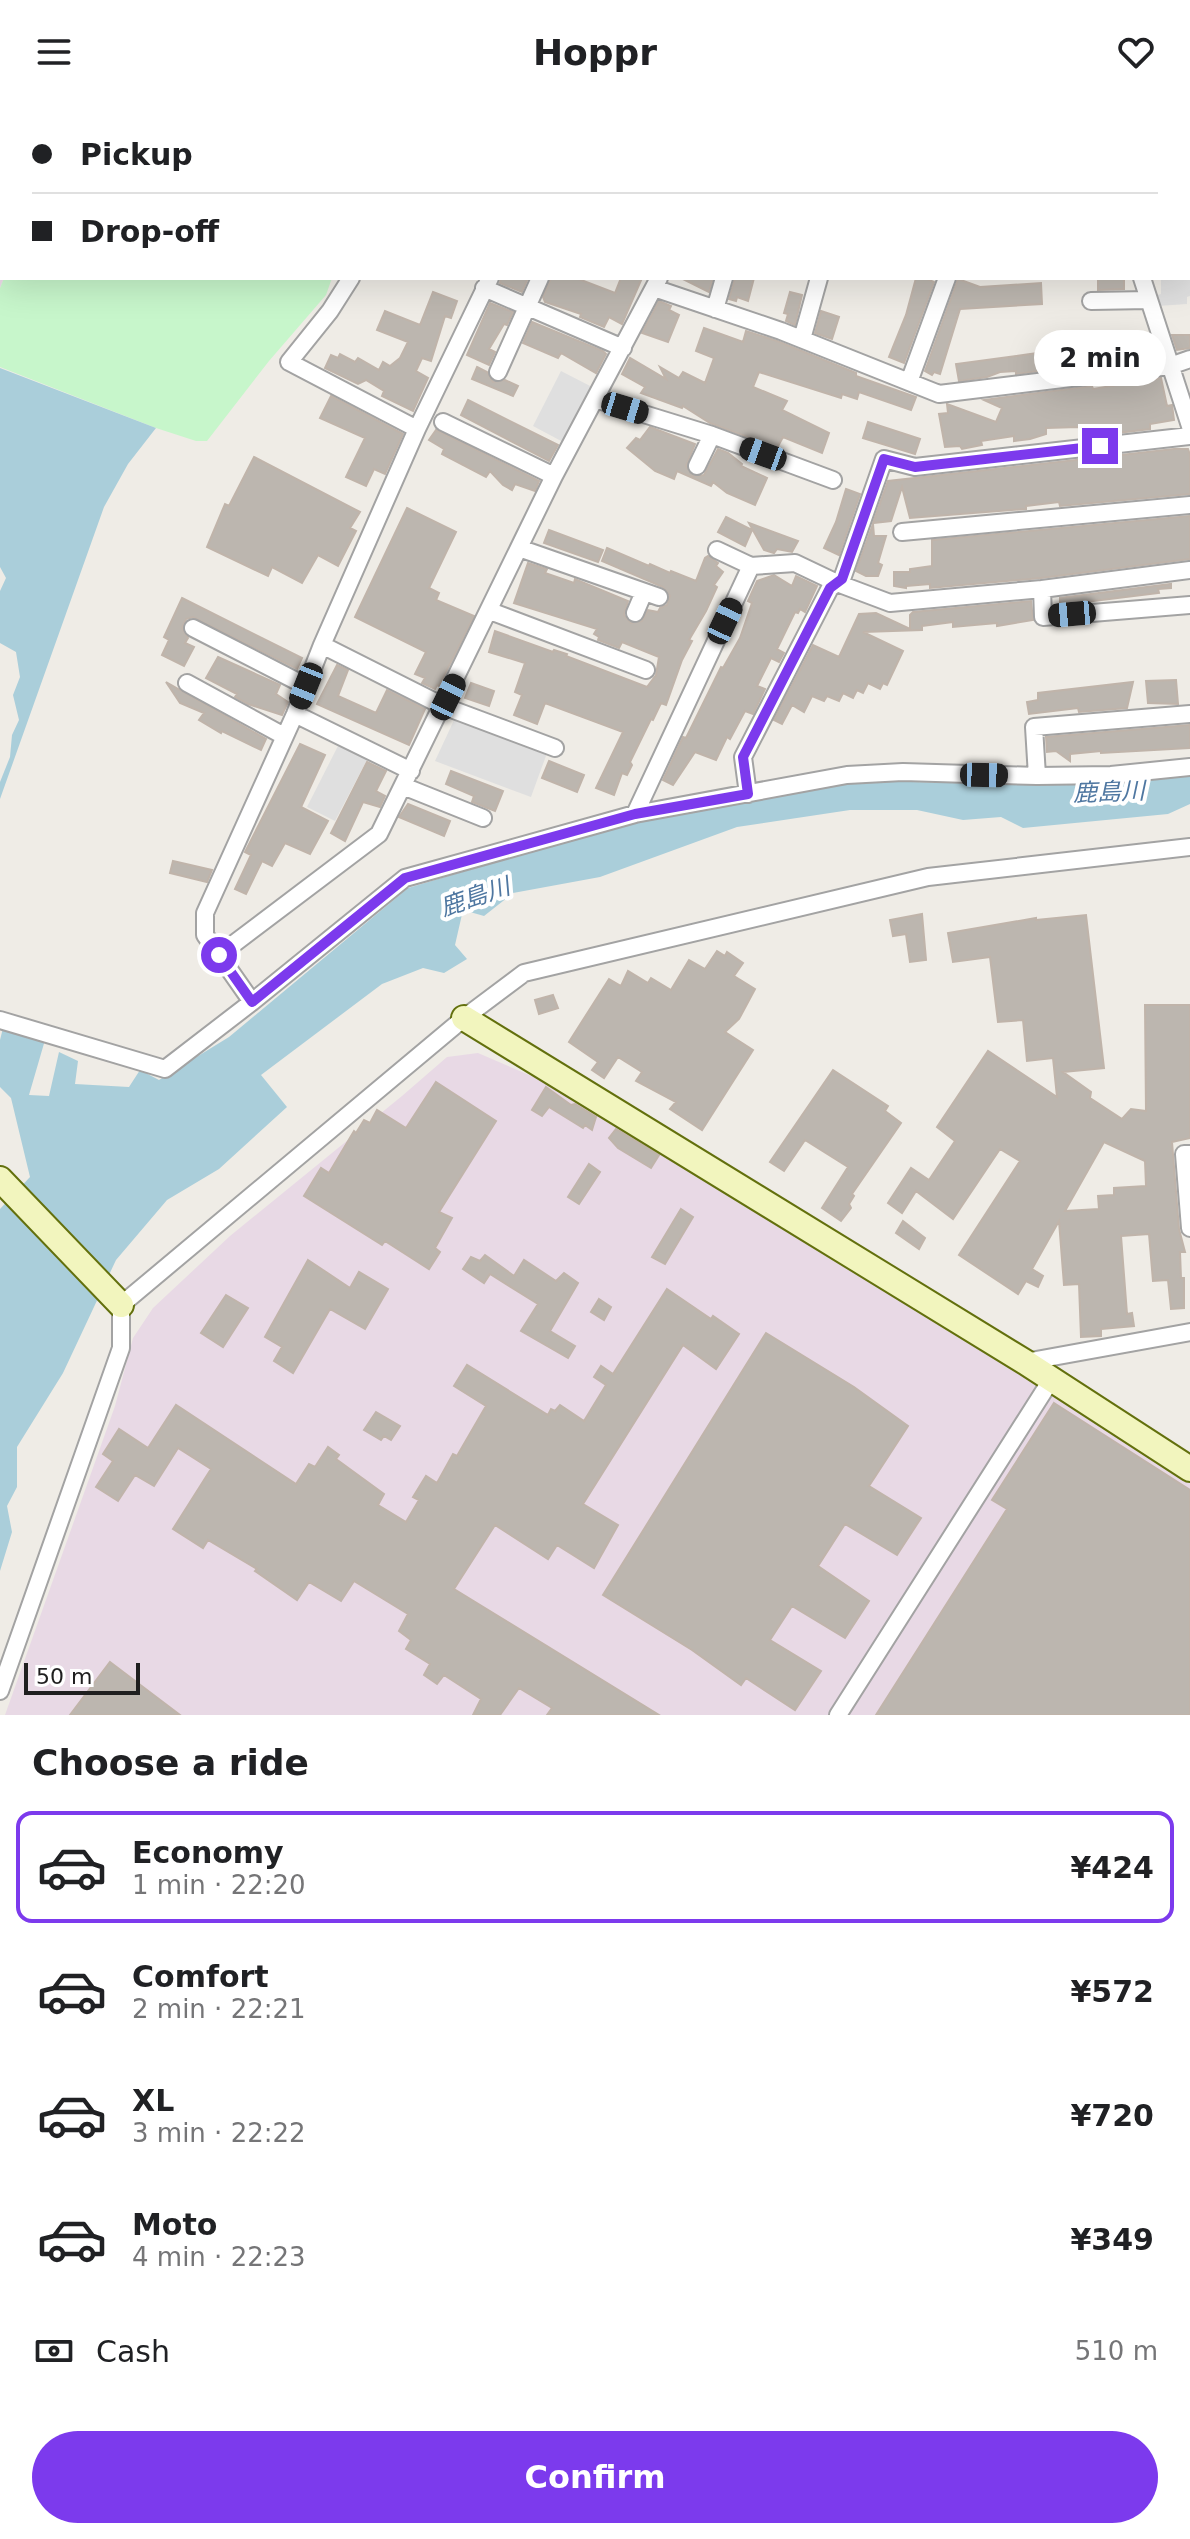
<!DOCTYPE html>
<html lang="en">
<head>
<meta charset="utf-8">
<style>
	body { margin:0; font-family:"DejaVu Sans","Noto Sans JP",sans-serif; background:#f2f2f2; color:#202124; height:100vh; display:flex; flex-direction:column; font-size:30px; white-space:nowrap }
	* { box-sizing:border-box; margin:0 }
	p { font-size:26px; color:#757577 }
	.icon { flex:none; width:44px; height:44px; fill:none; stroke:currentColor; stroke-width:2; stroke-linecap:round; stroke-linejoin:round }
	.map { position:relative; height:1611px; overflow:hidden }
	.drawer { display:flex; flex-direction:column; background:#fff; flex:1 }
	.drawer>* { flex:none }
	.banner { position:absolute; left:0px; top:0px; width:1190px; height:176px; box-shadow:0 8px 32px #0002; display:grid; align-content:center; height:176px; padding:0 32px; background:#fff }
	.scale { position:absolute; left:24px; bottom:20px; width:116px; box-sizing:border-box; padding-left:8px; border:4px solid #1f1f1f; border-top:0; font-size:22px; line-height:28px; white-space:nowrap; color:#1f1f1f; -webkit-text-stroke:6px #fff; paint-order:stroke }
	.end { position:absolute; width:36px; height:36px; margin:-18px; border:10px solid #7c3aed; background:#fff; box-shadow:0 0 0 4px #fff }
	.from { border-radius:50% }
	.bubble { position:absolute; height:56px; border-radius:28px; background:#fff; box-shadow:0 8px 32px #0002; font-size:26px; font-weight:700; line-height:56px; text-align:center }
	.car { position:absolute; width:24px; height:48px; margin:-24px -12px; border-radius:10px; box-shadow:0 0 6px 2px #0007; background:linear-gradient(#222 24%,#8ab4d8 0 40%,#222 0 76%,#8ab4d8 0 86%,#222 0) }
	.banner b { display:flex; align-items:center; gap:28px; height:76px; font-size:30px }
	.banner b+b { border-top:2px solid #e0e0e0 }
	.banner i { width:20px; height:20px; background:#202124 }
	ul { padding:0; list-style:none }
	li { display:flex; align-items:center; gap:24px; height:112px; margin:0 16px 12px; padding:0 16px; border:4px solid transparent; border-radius:16px }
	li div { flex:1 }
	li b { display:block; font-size:30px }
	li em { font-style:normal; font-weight:700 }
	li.current { border-color:#7c3aed }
	li>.icon { width:72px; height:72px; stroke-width:1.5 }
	h2 { padding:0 32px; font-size:36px; line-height:96px }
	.pay { display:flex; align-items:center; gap:20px; height:88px; padding:0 32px; font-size:30px }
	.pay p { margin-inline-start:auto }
	.button { display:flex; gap:16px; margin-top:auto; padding:16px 32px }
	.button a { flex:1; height:92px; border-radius:48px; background:#7c3aed; color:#fff; font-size:32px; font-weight:700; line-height:92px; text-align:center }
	header { display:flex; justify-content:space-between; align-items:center; height:104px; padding:0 32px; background:#fff; font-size:36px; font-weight:700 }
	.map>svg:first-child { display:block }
</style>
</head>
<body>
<header><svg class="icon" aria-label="menu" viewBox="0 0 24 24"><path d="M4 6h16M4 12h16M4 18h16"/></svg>Hoppr<svg class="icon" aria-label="heart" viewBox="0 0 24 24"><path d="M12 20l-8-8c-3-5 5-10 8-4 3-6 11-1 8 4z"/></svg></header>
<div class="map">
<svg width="1190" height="1611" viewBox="0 0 1190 1611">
	<rect width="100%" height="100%" fill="#efece6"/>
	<path fill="#e8d9e5" d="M0 0H67L2 2 4 174 0 184Z
		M478 949 585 995 833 1147 1190 1377V1611H5L115 1302 133 1234 153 1204 230 1132 402 992 447 953Z"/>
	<path fill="#c7f6cb" d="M4 174H332L326 191 269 257 207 337H196L156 324 0 263V184Z"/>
	<path fill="#dfdfdf" d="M1188 168H1190V192L1187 193V200L1158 202 1153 192 1161 190V174H1188Z
		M561 267 594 284 565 339 533 322Z
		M455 614 547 649 531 693 435 657Z
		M340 638 369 652 335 717 307 703Z"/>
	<path fill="#aaceda" d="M0 264 156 324 128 360 104 403 0 695V678L10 653 12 631 19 616 13 591 20 573 16 548 0 539V487L6 474 0 463Z
		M1190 671V700L1168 710 1023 724 1001 713 963 716 917 706H850L737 723 600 773 513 789 484 812 463 806 455 841 467 855 444 869 423 864 382 880 261 971 287 1003 219 1065 167 1096 116 1156 63 1269 17 1343V1383L7 1402 12 1428 0 1467V1105L30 1073 11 994 0 983V936L4 920 45 936 29 991 49 992 59 948 78 957 75 980 129 983 140 966 159 976 229 933 408 784 633 717 859 677 1078 681Z"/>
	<path fill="#bcb6af" stroke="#c0b4aa" stroke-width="2" fill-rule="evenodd" d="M501 174H528L522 188 500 179Z
		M551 174H576L615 189 621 174H642L622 220 609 213 604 223 580 213 581 210 545 198 543 193Z
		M681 174H713L709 188Z
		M735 174H754L748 197 737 193 736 197 729 195Z
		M916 174H925L934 178 904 259 889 253 906 211Z
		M1124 174V185L1098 186V175Z
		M958 175 980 183 1041 179 1042 200 960 205 940 270 934 268 932 271 925 267Z
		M433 188 457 197 451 214 445 212 431 257 422 254 416 267 428 274 413 307 382 292 384 287 366 276 358 280 325 264 331 251 338 254 340 250 355 258 358 254 379 266 383 258 390 262 400 254 408 238 377 226 385 207 420 221Z
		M790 188 802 191 795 221 786 217 788 210 784 209Z
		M659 197 671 202 669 206 679 211 668 238 642 229Z
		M490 199 513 208 507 221 504 220 489 245 495 248 489 261 467 251Z
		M821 207 839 213 832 235 815 229Z
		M532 218 603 247 606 250 596 269 561 249 558 254 523 239Z
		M704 224 743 238 746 227 777 237 856 269V272L916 293 911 306 859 288 857 295 842 290 841 294 759 268 753 283 787 297 782 306 829 329 822 349 783 333 777 344 710 319 683 302 682 304 641 289 645 283 622 270 630 254 666 275 660 263 679 274 683 268 705 279 714 254 696 247Z
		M1172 231H1190V244L1177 246Z
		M1152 239 1156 253 1114 258 1077 261 1074 246Z
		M1045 248 1047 266 1016 270V267L1000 268 987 273 959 277 956 260Z
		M477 263 487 268 493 278 505 276 518 282 513 292 472 275Z
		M1161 274 1167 302 1172 301 1174 316 1150 320V325L1100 331V326L1080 330 1079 323 1046 324V330L1030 335 1014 337V332L981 337 982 341 962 345 960 342 945 343 939 310 948 309 947 300 996 318 1002 304 984 296 1092 282 1093 285Z
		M331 292 403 330 385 370 374 365 366 382 346 373 365 334 320 314Z
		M468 296 558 341 549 357 461 311Z
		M868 318 920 335 915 350 863 334Z
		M650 323 695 340 686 362 693 372 704 371 718 345 728 349 742 360 741 362 767 374 755 401 727 389 713 378 711 382 677 367 674 375 655 367 627 344 636 334 640 336Z
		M436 326 539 377 535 387 515 380 512 386 503 381 490 367 486 373 442 350 444 345 429 336Z
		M1174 345H1188L1190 351V390L1060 402 1059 398 1026 402V405L910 414 902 383 891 417 873 419 888 377Z
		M254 353 360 408 350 424 356 427 338 462 318 451 302 479 272 463 268 472 207 443 225 400 229 402Z
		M846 385 860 390 839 451 824 444 836 418Z
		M407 404 456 428 429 484 439 489 436 496 474 512 439 582 437 581 435 585 422 579 425 574 415 570 426 548 355 513Z
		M1190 412V455L1041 474 930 484V480L906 482V484L894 482V468H910V465L932 462V436Z
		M726 413 752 426 745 442 718 428Z
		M749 419 798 437 792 448 777 445 774 449 764 446Z
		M873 420 874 432H886L878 459 882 461 878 472H866L856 467Z
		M549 426 603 446 598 458 544 439Z
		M607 444 649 462 650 460 670 469 671 467 696 477 705 454 708 452 718 459 716 462 723 468 714 481 717 483 706 507 689 536 692 537 682 556 666 601 661 599 653 616 651 615 630 658 632 661 627 671 622 669 614 691 596 684 623 628 545 599 537 620 514 611 522 591 515 588 525 559 489 548 495 527 553 548 554 546 567 550 566 552 647 583 656 571 659 553 622 538 619 544 598 536 599 533 594 530 597 525 514 499 528 459 547 465 545 469 574 479 575 475 628 497 624 511 631 519 642 517 648 506 658 508 660 504 667 501 670 492 663 483 602 457Z
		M774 471 792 482 796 472 817 482 805 508 800 505 798 509 795 508 777 545 784 549 779 558 771 554 757 582 765 585 753 610 745 607 730 635 727 633 716 656 695 648 673 681 663 676 683 633 686 634 721 563 723 564 740 534 752 499 748 497 757 477Z
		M1171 480V484L1158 485 1159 489 1060 501V494Z
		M182 494 302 554 297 565 193 513 186 515 182 524 188 534 185 539 194 543 184 562 162 551 169 536 164 533Z
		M1031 497 1033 516 997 522V519L953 523V518L922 522V526L863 528 903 547 887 581 883 579 880 585 868 579 863 589 857 586 853 594 843 589 839 597 827 592 824 597 812 592 804 608 792 601 782 620 774 616 813 541 839 553 859 510 876 509 910 525V511L913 508Z
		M218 553 280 581 276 590 288 598 282 611 248 600 235 593 237 590 206 574Z
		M337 561 348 566 338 592 376 609 387 586 425 605 409 641 317 600Z
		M1176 576 1178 600 1148 599 1146 577Z
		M166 578 266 635 261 646 222 627 221 629 199 616 204 609 180 599Z
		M1133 578 1127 604 1079 608 1078 604 1029 610 1027 598 1038 596V589Z
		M471 579 494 587 489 602 465 594Z
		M1190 621V644L1101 649V647L1070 650V657L1056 647 1047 648 1046 633Z
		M300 640 325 651 301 703 328 717 310 750 285 739 272 762 262 757 246 790 235 785 251 751 245 748Z
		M549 657 584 671 577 688 542 674Z
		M367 658 386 667 376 687 385 692 380 703 363 698 345 737 331 729Z
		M451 667 503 687 495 707 472 698 474 692 446 680Z
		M408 700 450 717 444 732 399 713Z
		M173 757 212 766 207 778 170 769Z
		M922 810 926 856 910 858 906 830 893 832 890 816Z
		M1086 811 1104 964 1063 968 1091 988 1090 994 1122 1015 1131 1005 1146 1007 1145 901H1190V1034L1172 1038 1179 1125 1185 1148H1180L1181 1174H1184V1204L1171 1205 1168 1176 1153 1177 1149 1130 1121 1132 1127 1210 1132 1209 1134 1222 1101 1225V1232L1081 1233 1079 1180 1064 1181 1059 1117 1032 1165 1043 1172 1038 1183 1026 1177 1018 1190 959 1151 1020 1057 1000 1045 953 1115 916 1087 902 1109 888 1099 911 1064 929 1076 955 1037 937 1023 988 947 1057 993 1053 954 1027 957 1023 916 998 918 990 853 953 858 948 829 1036 814V816ZM1104 1038 1145 1057 1146 1082 1114 1084V1091L1098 1092 1099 1105 1065 1107Z
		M717 847 725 852 727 848 743 859 734 872 755 885 739 915 725 928 753 946 702 1026 670 1005 676 998 636 977 642 968 618 953 604 974 592 966 598 958 569 938 609 875 621 882 628 867 648 879 651 874 671 886 689 856 705 865Z
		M553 891 558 904 539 910 535 896Z
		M833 966 888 1002 885 1007 901 1019 852 1090 854 1092 849 1100 851 1104 841 1117 822 1104 848 1063 805 1036 784 1067 770 1058Z
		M436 978 496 1017 439 1108 452 1114 435 1144 440 1148 429 1165 385 1137 382 1141 304 1092 321 1064 329 1069 354 1027 356 1029 364 1016 370 1019 377 1006 406 1024Z
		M546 983 571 1001 575 1000 596 1013 592 1026 585 1021 583 1024 549 1003 542 1012 532 1006Z
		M616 1025 659 1051 651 1064 618 1044 609 1034Z
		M589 1060 600 1068 579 1100 568 1093Z
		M681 1105 693 1113 665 1160 652 1153Z
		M903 1117 925 1134 919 1145 896 1129Z
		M485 1151 514 1172 524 1156 556 1177 564 1169 578 1179 550 1227 575 1242 568 1254 521 1227 538 1200 490 1170 484 1179 463 1165 471 1153 480 1157Z
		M308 1156 350 1184 359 1168 388 1185 365 1225 330 1205 293 1269 274 1257 282 1243 265 1233Z
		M667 1185 711 1215 713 1212 739 1230 716 1265 683 1241 583 1400 618 1421 594 1464 557 1441 548 1455 495 1421 454 1485 659 1611H547L552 1604 519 1584 500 1611H473L481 1595 444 1571 437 1580 424 1571 430 1560 406 1545 411 1536 399 1527 408 1510 354 1477 341 1497 309 1478 297 1496 255 1467 257 1465 208 1436 203 1444 173 1425 211 1365 178 1344 154 1382 135 1371 118 1397 96 1383 113 1357 103 1350 119 1325 148 1344 176 1301 296 1380 309 1360 315 1363 328 1343 339 1351 336 1355 384 1390 378 1401 406 1418 419 1396 413 1393 426 1372 437 1379 453 1350 457 1352 486 1302 454 1282 467 1261 548 1311 551 1305 555 1307 560 1301 584 1317 606 1281 594 1273 601 1262 613 1270Z
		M226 1191 248 1204 223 1243 201 1229Z
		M599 1195 611 1203 604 1216 591 1208Z
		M766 1229 854 1283 908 1322 869 1382 921 1414 897 1451 845 1420 818 1462 869 1497 845 1534 792 1502 770 1536 821 1567 795 1606 746 1574 741 1581 692 1546 603 1491Z
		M1054 1299 1190 1386V1611H876L1007 1405 992 1396Z
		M376 1308 400 1322 391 1336 384 1332 381 1336 364 1326Z
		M110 1558 180 1611H70Z"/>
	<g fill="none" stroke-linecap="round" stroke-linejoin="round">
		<defs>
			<path id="street" d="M245 0 247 2
				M827 0 830 2
				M1085 0 1086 2
				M336 2 337 0
				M430 2 432 0
				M521 2 522 0
				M637 2 638 0
				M755 2 756 0
				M1188 165H1190
				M351 174 330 207 289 258 417 325
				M1142 174 1190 322
				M484 184 623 244
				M654 184 781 227 939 290 1170 262 1190 255
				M1091 197 1149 196
				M715 205 724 174
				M802 235 819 174
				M498 268 540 174
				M909 278 947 174
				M595 295 712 331 833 376
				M443 318 554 372
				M697 362 712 331
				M902 428 1190 401
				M519 444 659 493
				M717 446 751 462 795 459 837 479 890 499 1042 485 1043 513 1190 501
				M1042 485 1190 466
				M490 507 646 566
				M635 509 644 488
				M193 524 306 582
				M322 541 443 602 555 644
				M187 579 284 632
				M295 610 411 667
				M1037 672 1034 623 1190 610
				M403 682 483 714
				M748 690 743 653 830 484 842 475 884 355 915 363 1190 332
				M635 710 751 462
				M219 851 379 730 554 372 659 174
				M252 898 405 774 635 710 847 671 903 668 1037 672 1111 671 1190 663
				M0 916 165 965 252 898 205 831V809L295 610 322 541 417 325 490 174
				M1190 1050H1184L1190 1124
				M1025 1258 1190 1228
				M0 1587 121 1244V1201L464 914 524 869 928 773 1190 743
				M838 1611 1051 1276"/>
			<path id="secondary" d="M464 914 1025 1258 1190 1365
				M0 1075 121 1201"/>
		</defs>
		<use href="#street" stroke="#a3a3a3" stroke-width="20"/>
		<use href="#secondary" stroke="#63700d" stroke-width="28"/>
		<use href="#street" stroke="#fff" stroke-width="16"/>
		<use href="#secondary" stroke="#f2f5be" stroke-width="24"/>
	</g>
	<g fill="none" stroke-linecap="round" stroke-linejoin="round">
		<path stroke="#7c3aed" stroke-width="10" d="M219 851 252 898 405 774 635 710 748 690 743 653 830 484 842 475 884 355 915 363 1100 342"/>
	</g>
	<g text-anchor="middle" stroke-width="8" stroke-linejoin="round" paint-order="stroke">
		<g font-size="24" font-style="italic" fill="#4f77a1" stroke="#fff">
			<text transform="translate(1109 688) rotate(-2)" y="8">鹿島川</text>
			<text transform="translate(475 793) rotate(-19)" y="8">鹿島川</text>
		</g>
	</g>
</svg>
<div class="scale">50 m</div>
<i class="end from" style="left:219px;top:851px"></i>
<i class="end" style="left:1100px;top:342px"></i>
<div class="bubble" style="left:1034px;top:226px;width:132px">2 min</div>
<i class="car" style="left:625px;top:304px;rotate:107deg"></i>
<i class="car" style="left:763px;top:350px;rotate:290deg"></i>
<i class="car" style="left:1072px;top:510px;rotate:265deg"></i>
<i class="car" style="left:725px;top:517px;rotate:25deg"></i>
<i class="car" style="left:306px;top:582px;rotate:202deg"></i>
<i class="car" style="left:448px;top:593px;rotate:26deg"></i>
<i class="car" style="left:984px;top:671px;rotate:91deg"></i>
<div class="banner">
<b><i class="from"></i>Pickup</b>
<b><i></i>Drop-off</b>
</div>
</div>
<section class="drawer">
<h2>Choose a ride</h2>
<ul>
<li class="current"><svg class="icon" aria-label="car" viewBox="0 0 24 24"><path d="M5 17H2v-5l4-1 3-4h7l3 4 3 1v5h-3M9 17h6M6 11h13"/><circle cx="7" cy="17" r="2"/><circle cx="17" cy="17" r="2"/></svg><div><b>Economy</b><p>1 min · 22:20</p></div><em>¥424</em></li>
<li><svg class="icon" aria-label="car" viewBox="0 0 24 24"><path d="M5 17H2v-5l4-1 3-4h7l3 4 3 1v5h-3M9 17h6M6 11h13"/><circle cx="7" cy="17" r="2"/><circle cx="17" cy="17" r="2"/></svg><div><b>Comfort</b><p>2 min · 22:21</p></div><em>¥572</em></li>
<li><svg class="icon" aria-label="car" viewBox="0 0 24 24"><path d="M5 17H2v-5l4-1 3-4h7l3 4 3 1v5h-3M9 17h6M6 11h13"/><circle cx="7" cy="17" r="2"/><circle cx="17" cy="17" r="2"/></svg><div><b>XL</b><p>3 min · 22:22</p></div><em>¥720</em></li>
<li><svg class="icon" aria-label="car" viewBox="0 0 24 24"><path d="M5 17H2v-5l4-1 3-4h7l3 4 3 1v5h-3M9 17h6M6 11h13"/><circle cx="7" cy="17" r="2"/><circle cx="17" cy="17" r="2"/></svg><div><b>Moto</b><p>4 min · 22:23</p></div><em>¥349</em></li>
</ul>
<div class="pay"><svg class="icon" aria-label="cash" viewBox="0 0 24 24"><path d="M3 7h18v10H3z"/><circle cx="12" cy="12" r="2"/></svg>Cash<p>510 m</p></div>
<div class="button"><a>Confirm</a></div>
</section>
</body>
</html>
